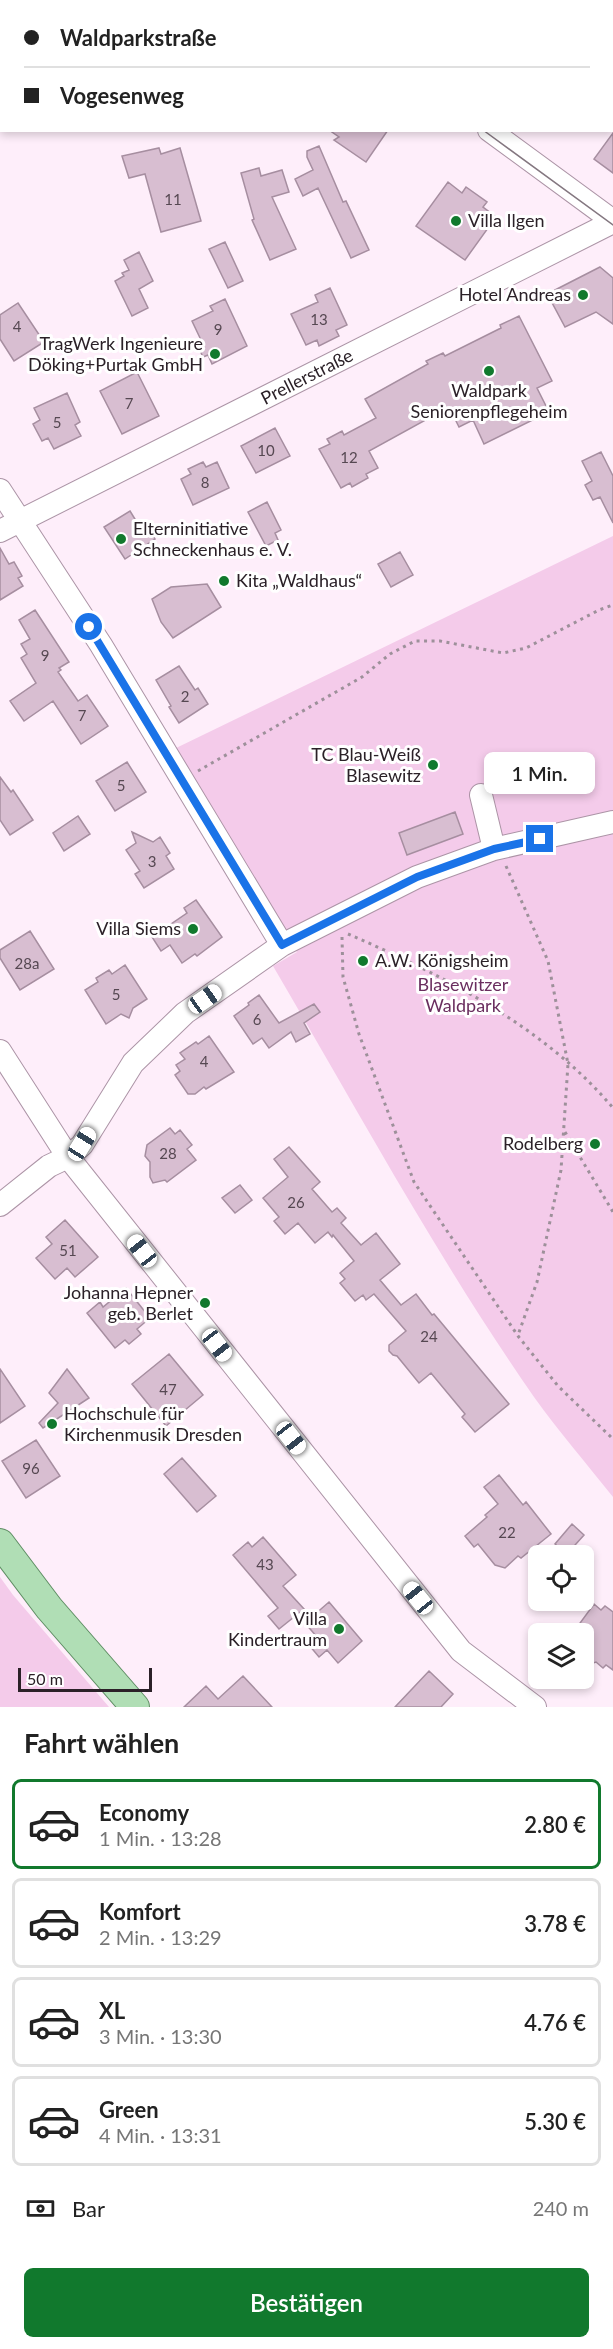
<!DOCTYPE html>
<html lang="de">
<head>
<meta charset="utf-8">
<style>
	body { margin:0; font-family:Lato,sans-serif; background:#f6f6f6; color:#222; height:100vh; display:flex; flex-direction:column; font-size:22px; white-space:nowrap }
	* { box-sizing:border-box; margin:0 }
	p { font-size:20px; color:#767676 }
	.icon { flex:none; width:33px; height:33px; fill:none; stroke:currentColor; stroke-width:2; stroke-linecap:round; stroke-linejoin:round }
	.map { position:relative; height:1707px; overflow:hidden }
	.details { display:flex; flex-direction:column; background:#fff; flex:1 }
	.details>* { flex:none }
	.guide { position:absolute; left:0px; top:0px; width:614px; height:132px; box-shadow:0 3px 9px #0003; display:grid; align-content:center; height:132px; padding:0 24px; background:#fff }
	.tools { position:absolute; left:528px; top:1545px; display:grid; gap:12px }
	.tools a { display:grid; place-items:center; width:66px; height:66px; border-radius:9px; background:#fff; box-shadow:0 3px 9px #0003; font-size:30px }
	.scale { position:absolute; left:18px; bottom:15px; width:134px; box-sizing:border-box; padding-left:6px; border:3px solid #2b2128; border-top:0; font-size:16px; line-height:21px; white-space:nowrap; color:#2b2128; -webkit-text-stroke:4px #fff; paint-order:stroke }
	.end { position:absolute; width:27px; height:27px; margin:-14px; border:8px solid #1a73e8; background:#fff; box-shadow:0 0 0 3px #fff }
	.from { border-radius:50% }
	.bubble { position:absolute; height:42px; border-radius:9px; background:#fff; box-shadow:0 3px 9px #0003; font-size:20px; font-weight:600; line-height:42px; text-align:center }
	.car { position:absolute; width:18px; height:36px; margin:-18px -9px; border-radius:8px; box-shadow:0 0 4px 2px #0007; background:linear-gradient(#fff 24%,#345 0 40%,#fff 0 76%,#345 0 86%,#fff 0) }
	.guide b { display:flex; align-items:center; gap:21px; height:57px; font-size:22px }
	.guide b+b { border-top:2px solid #e0e0e0 }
	.guide i { width:15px; height:15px; background:#222 }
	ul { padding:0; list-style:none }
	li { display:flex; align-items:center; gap:18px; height:90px; margin:0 12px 9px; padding:0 12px; border:3px solid #e0e0e0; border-radius:9px }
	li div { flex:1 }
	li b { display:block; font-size:22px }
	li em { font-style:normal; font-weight:600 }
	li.selected { border-color:#11792d }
	li>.icon { width:54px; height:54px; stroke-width:1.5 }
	h2 { padding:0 24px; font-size:27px; line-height:72px }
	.pay { display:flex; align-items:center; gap:15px; height:66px; padding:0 24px; font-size:22px }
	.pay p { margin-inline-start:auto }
	.action { display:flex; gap:12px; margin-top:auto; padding:12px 24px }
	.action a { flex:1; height:69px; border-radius:9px; background:#11792d; color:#fff; font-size:24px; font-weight:600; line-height:69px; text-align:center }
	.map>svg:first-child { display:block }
</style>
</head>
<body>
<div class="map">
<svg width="613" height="1707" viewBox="0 0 613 1707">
	<rect width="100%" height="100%" fill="#feeefa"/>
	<path fill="#f4cbea" d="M613 536V1497C587 1464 559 1432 534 1397 438 1259 358 1111 273 966L297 952 174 749Z
		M0 1577 13 1595 109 1707H0Z"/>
	<path fill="#d8bed1" stroke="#a68ea0" stroke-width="1.5" d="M329 130H388L366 162 334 140 339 137Z
		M613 133V173L594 159Z
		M319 146 343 202 346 201 369 250 351 258 318 188 303 196 295 179 313 170 307 157V151Z
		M159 148 161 154 180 148 201 221 161 232 145 174 129 178 122 156Z
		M259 168 261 176 282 170 289 192 272 197 296 249 270 260 252 220 254 219 241 173Z
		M448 182 462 193 466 187 487 202 483 207 496 217 465 260 416 226Z
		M225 242 243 281 228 288 209 249Z
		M139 252 153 281 139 289 148 308 132 316 115 281 124 276 122 273 129 270 124 260Z
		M600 267 613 278V324L596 312 565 327 549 297 556 294 555 290Z
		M330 288 347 325 336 330 339 336 319 346 317 340 306 345 291 314 318 302 315 295Z
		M225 299 247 346 212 364 208 355 203 357 196 342 201 340 192 321 213 311 210 306Z
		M18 303 44 342 14 361 0 339V315Z
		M519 316 552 381 537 388 549 412 484 444 473 420 459 427 449 407 369 451 378 468 366 474 368 478 352 487 350 483 341 488 319 449 330 444 327 439 342 431 344 435 376 418 365 399 428 364 426 361 443 353 445 356 501 328 500 325Z
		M137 372 159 416 122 434 100 391Z
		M67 393 80 422 75 425 81 436 54 449 48 438 42 441 33 424 40 420 34 408Z
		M275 428 290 456 256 473 241 446Z
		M601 452 613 476V523L600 497 593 500 585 485 592 481 582 461Z
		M203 462 206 467 217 462 229 488 193 505 181 479 191 474 188 469Z
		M267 502 281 530 275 533 278 540 266 546 248 512Z
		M130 511 141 529 147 526 155 539 125 559 104 527Z
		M0 548 9 564 14 562 22 576 18 578 23 586 0 600Z
		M400 552 413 575 391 587 378 564Z
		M207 584 221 607 173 638 161 622 152 599 171 587Z
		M35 610 69 662 59 668 61 670 58 672 78 701 87 695 108 726 81 744 53 701 24 721 10 701 36 683 21 658 27 654 21 644 30 639 19 620Z
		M179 666 195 690 198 688 208 704 179 723 169 707 171 706 156 680Z
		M127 762 146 792 115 811 96 781Z
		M0 777 11 792 13 790 33 820 10 835 0 820Z
		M455 812 463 834 407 855 399 833Z
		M78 816 90 834 64 851 53 833Z
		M132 832 153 842 160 837 170 853 166 856 174 869 144 888 135 874 140 871 126 850 136 843Z
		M196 900 222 937 197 956 195 954 182 963 170 945 161 951 152 937 187 913 184 908Z
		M30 931 54 969 20 990 0 958V950Z
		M125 965 147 999 133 1008 129 1018 121 1014 106 1024 85 990 98 982 96 978 109 970 112 974Z
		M259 995 279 1023 314 1004 320 1012 304 1023 310 1034 296 1042 291 1032 269 1048 262 1038 253 1044 234 1016 249 1005 248 1003Z
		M209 1036 234 1072 206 1089 204 1087 195 1094H188L175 1075 180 1071 176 1065 185 1059 180 1053 196 1042 198 1044Z
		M170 1128 175 1134 180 1130 192 1145 187 1149 196 1160 167 1182 165 1180 153 1183 150 1177V1162L145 1156 147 1145Z
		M289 1147 320 1182 312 1189 332 1212 337 1208 346 1218 341 1223 361 1245 376 1233 400 1264 380 1280 401 1305 416 1294 432 1315 434 1314 509 1404 475 1432 462 1417 465 1414 431 1373 419 1383 397 1356 393 1355 389 1351V1345L406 1331 374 1294 366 1300 363 1295 355 1301 340 1283 345 1279 340 1273 354 1261 333 1235 332 1237 328 1232 315 1243 298 1223 285 1234 274 1221 279 1217 263 1198 288 1177 274 1159Z
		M240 1185 252 1200 235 1213 222 1198Z
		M65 1220 98 1257 75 1277 67 1268 55 1279 36 1258 52 1244 46 1237Z
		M126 1288 150 1318 137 1329 141 1334 129 1344 125 1340 115 1348 87 1313 100 1302 103 1307Z
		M169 1354 203 1395 166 1426 132 1384Z
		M0 1369 25 1406 0 1423Z
		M67 1369 89 1398 43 1428 39 1423 58 1403 49 1393Z
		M36 1440 60 1476 26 1498 2 1461Z
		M182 1458 216 1496 197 1512 164 1474Z
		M499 1475 523 1505 526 1502 551 1534 521 1558 518 1556 505 1568 495 1565 478 1544 474 1547 465 1536 487 1517 485 1515 498 1504 484 1487Z
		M572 1524 584 1535 567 1554 555 1544Z
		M263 1537 296 1575 283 1586 304 1609 279 1629 268 1616 278 1608 233 1555 248 1542 252 1547Z
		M329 1602 362 1641 338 1663 327 1650 319 1657 309 1645 317 1637 305 1623Z
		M594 1604 601 1610 605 1606 613 1612V1670L606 1665 603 1668 596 1662 584 1666V1634H572Z
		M429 1671 453 1694 441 1707H395Z
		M243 1676 272 1707H184L206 1686 218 1699Z"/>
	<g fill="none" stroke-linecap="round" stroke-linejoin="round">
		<defs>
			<path id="minor" d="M310 0 312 2
				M179 2 184 0
				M0 56 2 55
				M489 130 613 221
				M0 490 101 645 282 945
				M0 531 613 222
				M481 795 494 849
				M0 1051 68 1157 461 1651 535 1707
				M0 1205 49 1166 68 1157 82 1145 133 1063 185 1013 282 945 417 877 494 849 613 822"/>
			<path id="major" d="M0 1543 49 1608 135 1707"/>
		</defs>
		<use href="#minor" stroke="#ac94a6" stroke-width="24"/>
		<use href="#major" stroke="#5f8e64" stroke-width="30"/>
		<path stroke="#9d909a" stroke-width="3" stroke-dasharray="3 4.5" stroke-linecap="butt" d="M198 771 362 677 390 654 415 641H440L503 653 526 648 599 610 613 605
			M506 866 548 961 568 1064 561 1170 537 1282 518 1335
			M348 934C443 975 546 1028 613 1108
			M342 937 343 977 359 1034 414 1182 518 1336 558 1386 613 1439
			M565 1132 613 1212"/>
		<use href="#minor" stroke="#fff" stroke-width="22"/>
		<use href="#major" stroke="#b0deb5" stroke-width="28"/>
		<path stroke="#847780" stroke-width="1.5" d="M304 0 306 2
			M316 0 318 2
			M483 130 613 225"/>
	</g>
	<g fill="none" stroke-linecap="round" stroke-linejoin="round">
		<path stroke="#1a73e8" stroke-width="8" d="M89 627 282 945 417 877 494 849 540 839"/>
	</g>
	<g fill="#11792d" stroke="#fff" stroke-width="2">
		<circle cx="456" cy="221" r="6"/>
		<circle cx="583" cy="295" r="6"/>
		<circle cx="215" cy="354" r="6"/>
		<circle cx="489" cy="371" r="6"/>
		<circle cx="121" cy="539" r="6"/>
		<circle cx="224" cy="581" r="6"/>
		<circle cx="433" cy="765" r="6"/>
		<circle cx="193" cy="929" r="6"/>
		<circle cx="363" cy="961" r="6"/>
		<circle cx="595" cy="1144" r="6"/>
		<circle cx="205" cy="1303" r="6"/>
		<circle cx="52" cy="1424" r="6"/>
		<circle cx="339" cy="1629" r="6"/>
	</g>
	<g text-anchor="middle" stroke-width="6" stroke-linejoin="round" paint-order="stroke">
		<g font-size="15" fill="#564852">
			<text x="173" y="205">11</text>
			<text x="319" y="325">13</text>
			<text x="17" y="332">4</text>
			<text x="218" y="335">9</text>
			<text x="129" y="409">7</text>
			<text x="57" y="428">5</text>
			<text x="266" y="456">10</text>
			<text x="349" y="463">12</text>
			<text x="205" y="488">8</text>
			<text x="45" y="661">9</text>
			<text x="185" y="702">2</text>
			<text x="82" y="721">7</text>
			<text x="121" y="791">5</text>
			<text x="152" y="867">3</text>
			<text x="27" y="969">28a</text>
			<text x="116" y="1000">5</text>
			<text x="257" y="1025">6</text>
			<text x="204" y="1067">4</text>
			<text x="168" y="1159">28</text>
			<text x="296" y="1208">26</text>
			<text x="68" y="1256">51</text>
			<text x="429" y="1342">24</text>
			<text x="168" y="1395">47</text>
			<text x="31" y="1474">96</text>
			<text x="507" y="1538">22</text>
			<text x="265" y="1570">43</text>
		</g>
		<g font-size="18" fill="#2b2128" stroke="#fff" text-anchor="end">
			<text x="468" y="227" text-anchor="start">Villa Ilgen</text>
			<text x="571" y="301">Hotel Andreas</text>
			<text x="203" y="350">TragWerk Ingenieure<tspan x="203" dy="21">Döking+Purtak GmbH</tspan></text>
			<text x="489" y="397" text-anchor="middle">Waldpark<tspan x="489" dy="21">Seniorenpflegeheim</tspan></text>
			<text x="133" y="535" text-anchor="start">Elterninitiative<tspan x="133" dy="21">Schneckenhaus e. V.</tspan></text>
			<text x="236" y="587" text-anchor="start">Kita „Waldhaus“</text>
			<text x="421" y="761">TC Blau-Weiß<tspan x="421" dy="21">Blasewitz</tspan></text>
			<text x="181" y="935">Villa Siems</text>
			<text x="375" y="967" text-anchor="start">A.W. Königsheim</text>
			<text x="583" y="1150">Rodelberg</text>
			<text x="193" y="1299">Johanna Hepner<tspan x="193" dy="21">geb. Berlet</tspan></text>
			<text x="64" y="1420" text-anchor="start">Hochschule für<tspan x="64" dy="21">Kirchenmusik Dresden</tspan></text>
			<text x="327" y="1625">Villa<tspan x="327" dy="21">Kindertraum</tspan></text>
		</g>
		<g font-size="18" fill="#2b2128" stroke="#fff">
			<text transform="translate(307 377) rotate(-27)" y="6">Prellerstraße</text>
		</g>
		<g font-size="18" fill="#6a2e5f" stroke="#fff">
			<text x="463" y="991">Blasewitzer<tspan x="463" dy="21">Waldpark</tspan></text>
		</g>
	</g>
</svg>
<div class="tools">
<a><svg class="icon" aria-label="locate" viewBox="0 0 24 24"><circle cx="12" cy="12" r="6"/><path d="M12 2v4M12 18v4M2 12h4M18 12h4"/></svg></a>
<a><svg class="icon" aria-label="layers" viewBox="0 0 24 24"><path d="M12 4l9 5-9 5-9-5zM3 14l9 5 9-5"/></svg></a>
</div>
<div class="scale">50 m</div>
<i class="end from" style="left:89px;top:627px"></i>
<i class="end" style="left:540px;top:839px"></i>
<div class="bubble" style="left:484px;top:752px;width:111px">1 Min.</div>
<i class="car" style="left:205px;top:999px;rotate:55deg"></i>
<i class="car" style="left:82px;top:1144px;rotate:32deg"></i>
<i class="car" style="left:142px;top:1251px;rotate:322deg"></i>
<i class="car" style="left:217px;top:1345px;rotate:142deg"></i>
<i class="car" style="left:291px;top:1438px;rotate:142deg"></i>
<i class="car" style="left:418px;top:1598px;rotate:321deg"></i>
<div class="guide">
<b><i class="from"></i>Waldparkstraße</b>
<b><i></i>Vogesenweg</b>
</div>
</div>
<section class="details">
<h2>Fahrt wählen</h2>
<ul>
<li class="selected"><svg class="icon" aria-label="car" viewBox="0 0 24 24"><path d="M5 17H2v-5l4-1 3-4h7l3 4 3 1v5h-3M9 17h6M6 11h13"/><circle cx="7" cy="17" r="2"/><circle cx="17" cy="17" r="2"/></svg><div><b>Economy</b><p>1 Min. · 13:28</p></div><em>2.80 €</em></li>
<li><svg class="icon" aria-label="car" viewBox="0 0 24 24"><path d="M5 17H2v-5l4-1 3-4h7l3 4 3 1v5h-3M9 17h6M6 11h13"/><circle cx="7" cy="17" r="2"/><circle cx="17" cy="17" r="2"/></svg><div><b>Komfort</b><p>2 Min. · 13:29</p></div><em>3.78 €</em></li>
<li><svg class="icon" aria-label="car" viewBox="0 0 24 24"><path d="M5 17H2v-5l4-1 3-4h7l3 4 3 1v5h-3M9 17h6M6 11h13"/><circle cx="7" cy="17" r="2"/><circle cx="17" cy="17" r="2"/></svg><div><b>XL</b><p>3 Min. · 13:30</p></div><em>4.76 €</em></li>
<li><svg class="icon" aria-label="car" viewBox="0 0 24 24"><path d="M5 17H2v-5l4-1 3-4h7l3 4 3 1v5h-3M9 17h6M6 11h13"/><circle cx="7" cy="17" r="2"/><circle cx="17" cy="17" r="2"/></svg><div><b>Green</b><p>4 Min. · 13:31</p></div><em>5.30 €</em></li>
</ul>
<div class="pay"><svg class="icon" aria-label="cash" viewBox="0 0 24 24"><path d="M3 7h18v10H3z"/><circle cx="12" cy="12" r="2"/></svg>Bar<p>240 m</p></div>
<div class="action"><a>Bestätigen</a></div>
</section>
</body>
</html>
